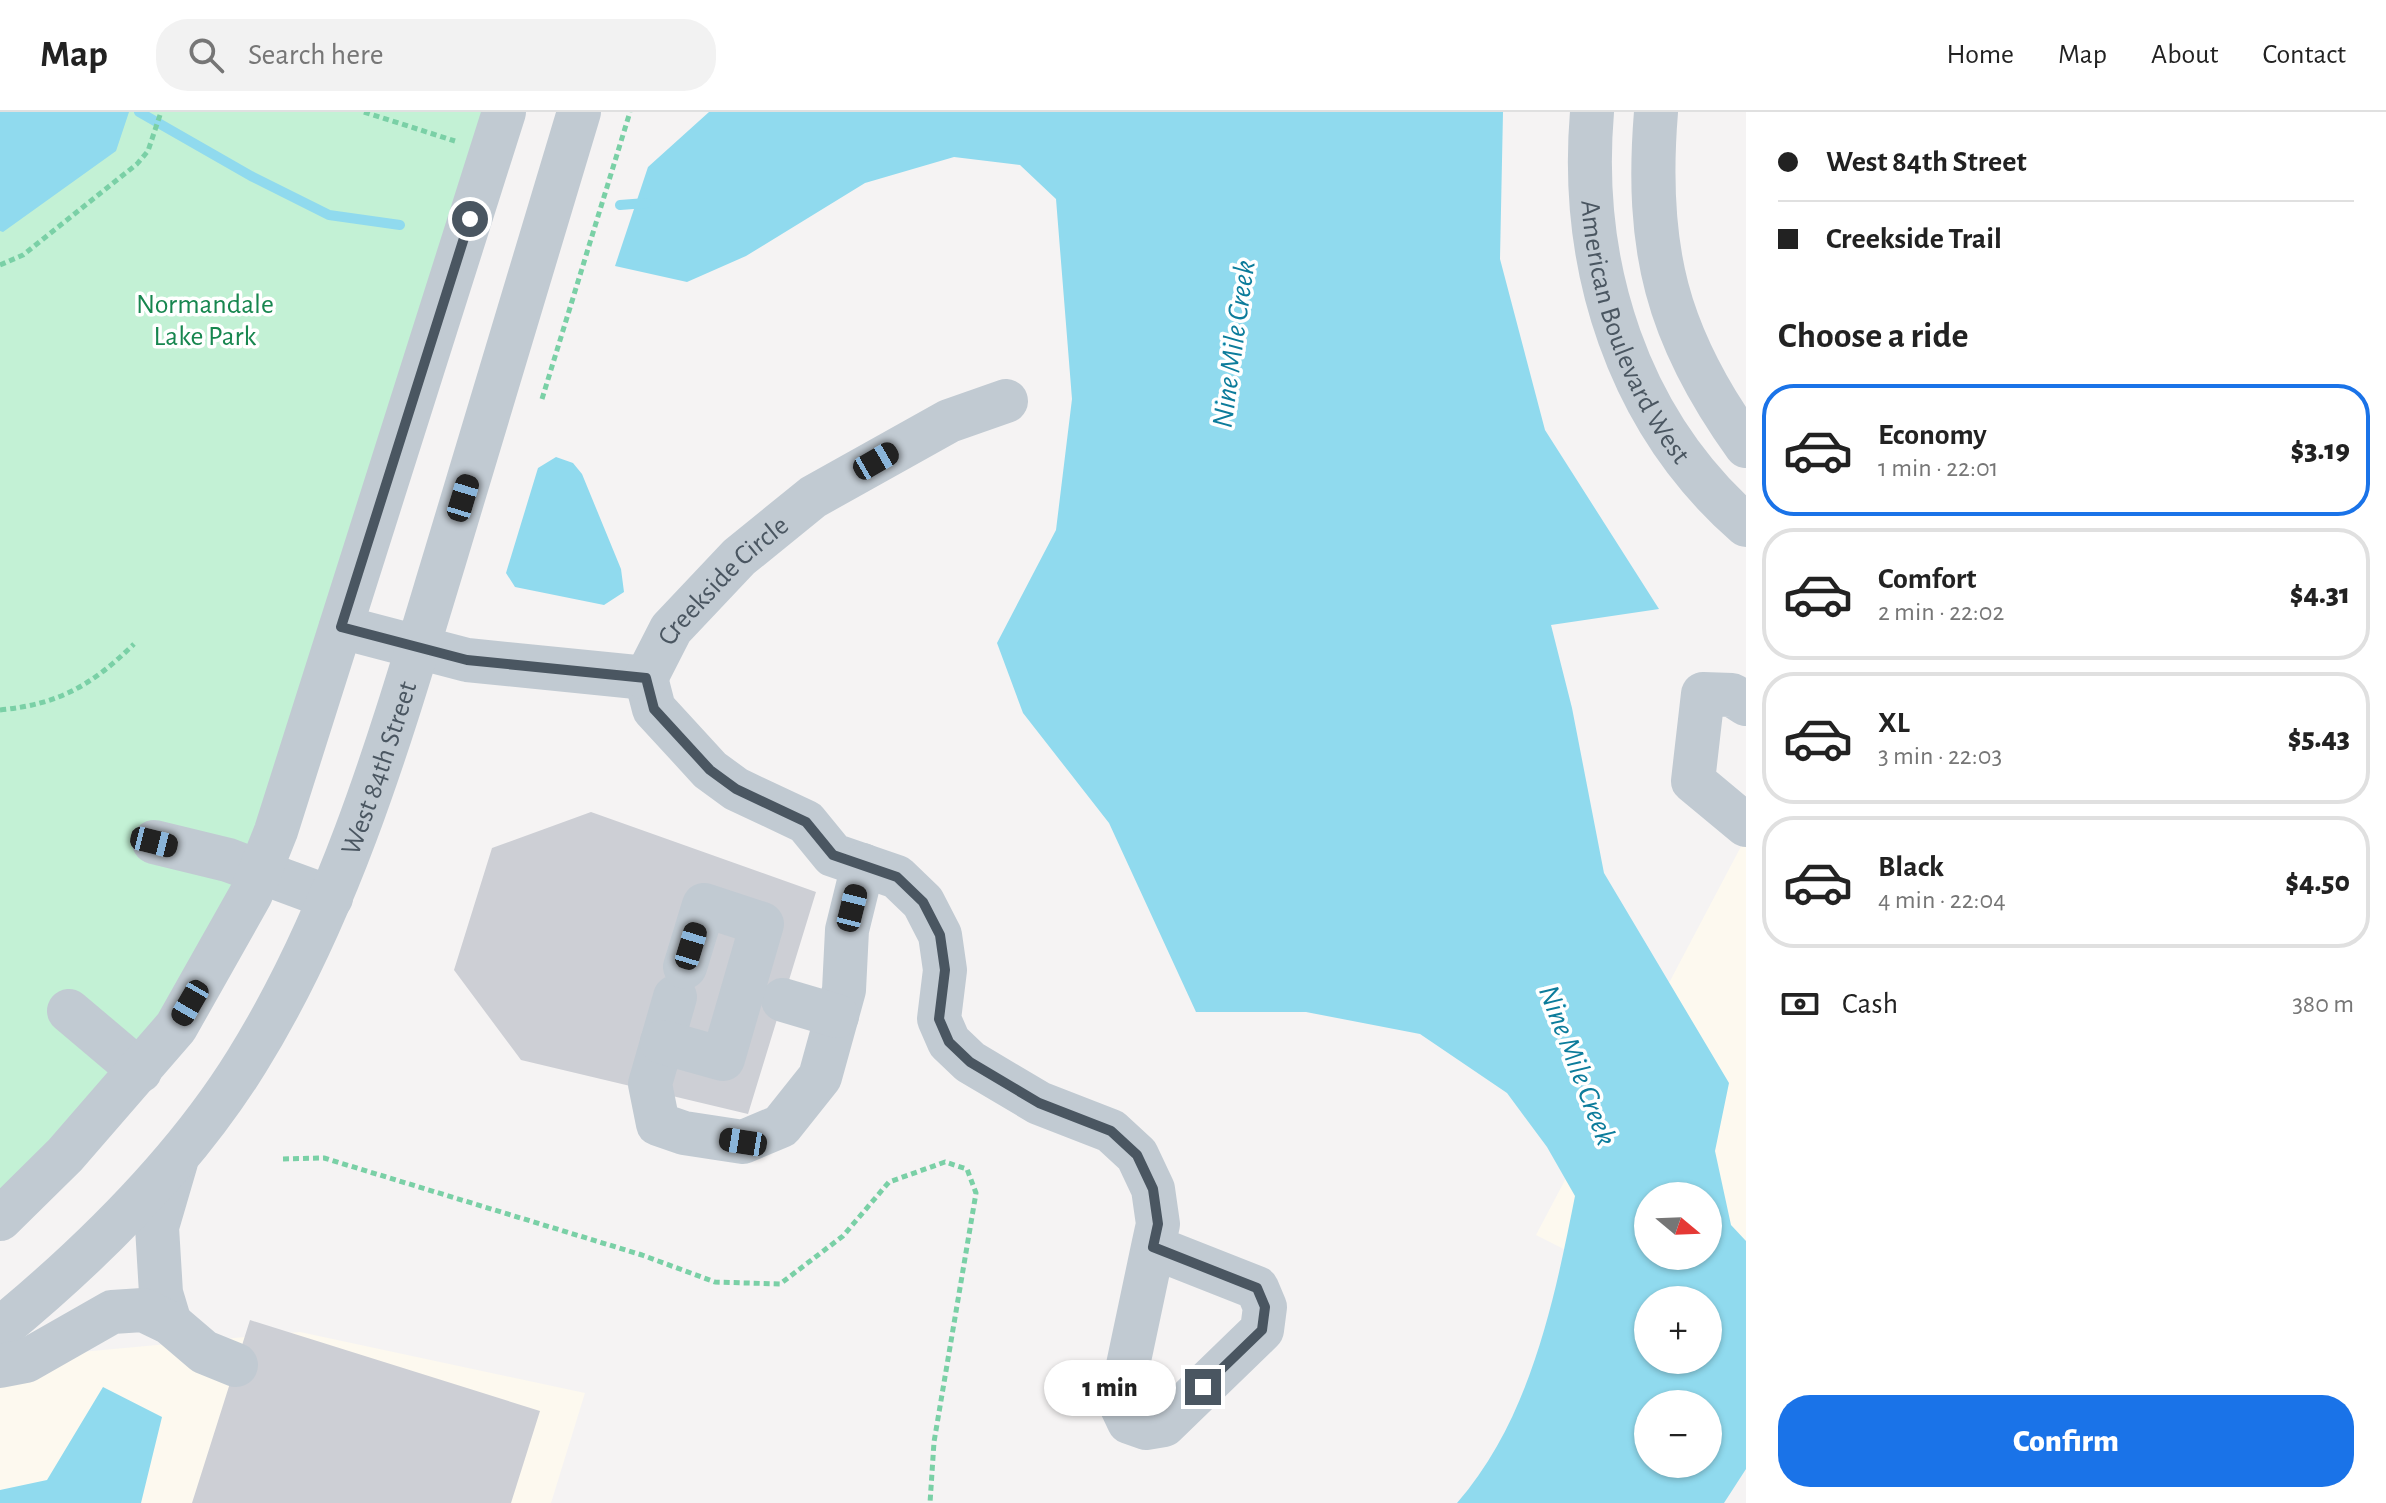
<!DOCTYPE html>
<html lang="en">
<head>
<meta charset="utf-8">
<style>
	body { margin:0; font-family:"Alegreya Sans",sans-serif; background:#f2f2f2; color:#222; height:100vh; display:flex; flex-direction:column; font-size:30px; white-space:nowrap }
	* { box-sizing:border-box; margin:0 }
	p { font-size:26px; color:#767676 }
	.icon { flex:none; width:44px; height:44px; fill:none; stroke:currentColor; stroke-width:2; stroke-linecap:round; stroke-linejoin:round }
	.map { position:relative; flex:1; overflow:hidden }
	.drawer { display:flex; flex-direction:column; background:#fff; width:640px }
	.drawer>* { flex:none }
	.banner { display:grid; align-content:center; height:176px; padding:0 32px; background:#fff }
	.needle { width:52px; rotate:109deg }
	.tools { position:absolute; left:1634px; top:1070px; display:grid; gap:16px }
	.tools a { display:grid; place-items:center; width:88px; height:88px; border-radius:50%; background:#fff; box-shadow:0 2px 6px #0004; font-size:40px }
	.end { position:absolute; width:36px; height:36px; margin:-18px; border:10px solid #4a5661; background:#fff; box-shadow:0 0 0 4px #fff }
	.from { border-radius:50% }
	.bubble { position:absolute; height:56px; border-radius:28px; background:#fff; box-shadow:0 2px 6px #0004; font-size:26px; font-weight:800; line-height:56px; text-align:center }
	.car { position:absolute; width:24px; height:48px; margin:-24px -12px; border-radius:10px; box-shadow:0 0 6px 2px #0007; background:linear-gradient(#222 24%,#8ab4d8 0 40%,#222 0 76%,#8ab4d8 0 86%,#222 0) }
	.banner b { display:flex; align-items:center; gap:28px; height:76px; font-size:30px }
	.banner b+b { border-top:2px solid #e0e0e0 }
	.banner i { width:20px; height:20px; background:#222 }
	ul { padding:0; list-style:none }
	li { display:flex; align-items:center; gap:24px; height:132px; margin:0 16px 12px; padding:0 16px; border:4px solid #e0e0e0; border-radius:32px }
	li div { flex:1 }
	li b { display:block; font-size:30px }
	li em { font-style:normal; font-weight:800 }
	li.selected { border-color:#1a73e8 }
	li>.icon { width:72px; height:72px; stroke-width:1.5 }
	h2 { padding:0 32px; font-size:36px; line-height:96px }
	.pay { display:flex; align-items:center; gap:20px; height:88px; padding:0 32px; font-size:30px }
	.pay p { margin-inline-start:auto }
	.primary-button { display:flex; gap:16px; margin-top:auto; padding:16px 32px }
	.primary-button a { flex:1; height:92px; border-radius:32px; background:#1a73e8; color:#fff; font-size:32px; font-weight:800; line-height:92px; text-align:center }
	header { display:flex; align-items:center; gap:48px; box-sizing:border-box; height:112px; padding:0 40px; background:#fff; border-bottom:2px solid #e0e0e0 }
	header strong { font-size:38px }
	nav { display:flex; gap:44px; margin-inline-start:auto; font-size:28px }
	.search { width:560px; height:72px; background:#f2f2f2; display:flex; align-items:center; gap:20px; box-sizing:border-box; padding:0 28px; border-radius:32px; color:#767676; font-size:30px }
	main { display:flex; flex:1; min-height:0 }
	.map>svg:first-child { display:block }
</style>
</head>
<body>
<header>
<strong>Map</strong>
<div class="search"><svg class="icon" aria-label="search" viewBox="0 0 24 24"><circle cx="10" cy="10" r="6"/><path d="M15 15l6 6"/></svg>Search here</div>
<nav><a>Home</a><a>Map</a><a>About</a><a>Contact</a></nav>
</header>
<main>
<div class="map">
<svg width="1746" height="1391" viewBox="0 0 1746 1391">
	<rect width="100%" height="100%" fill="#f5f3f3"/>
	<path fill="#fdf9ef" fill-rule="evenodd" d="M1746 725V1230L1708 1188H1664L1536 1123ZM1648 1084H1708V1144H1648Z
		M300 1220 585 1281 551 1391H0V1257L15 1246Z"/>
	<path fill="#c3f1d5" d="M0 0H486L256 727C241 761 229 796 211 828 159 920 77 1009 0 1081Z"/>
	<path fill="#90daee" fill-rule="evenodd" d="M0 0H129L116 39 3 120 0 119Z
		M709 0H1503L1500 147 1545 318 1659 497 1551 513 1572 596 1604 761 1729 971 1715 1039 1731 1113 1746 1129V1357L1724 1391H1457C1530 1307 1554 1190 1575 1084L1547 1035 1507 981 1420 922 1306 900H1196L1109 711 1023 601 997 531 1056 418 1072 287 1056 87 1020 53 954 45 865 71 746 144 687 170 615 154 648 55ZM1708 1084V1144H1648V1084ZM1708 1188V1248H1648V1188ZM1708 1292V1352H1648V1292Z
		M556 345 573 351 582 362 621 457 624 480 604 493 515 475 506 461 538 356Z
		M103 1275 162 1305 141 1391H0V1378L47 1368Z"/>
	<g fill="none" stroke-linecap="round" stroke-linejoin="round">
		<path stroke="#90daee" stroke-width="10" d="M139 0 251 64 329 103 400 113
			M620 93 646 91"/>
	</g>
	<path fill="#cdcfd5" d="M591 700 816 780 748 1002 521 948 454 858 492 736Z
		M250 1208 540 1299 511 1391H192Z"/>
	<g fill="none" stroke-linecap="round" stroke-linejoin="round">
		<path stroke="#7ad0a6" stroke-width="5" stroke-dasharray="6 4" stroke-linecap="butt" d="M364 0 455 29
			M0 153 23 143 137 52 148 39 161 0
			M542 287 630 0
			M0 598C60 592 92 573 134 532
			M283 1047 324 1046 642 1143 715 1170 780 1172 843 1124 889 1070 945 1050 967 1057 976 1081 934 1330 930 1391"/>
		<g stroke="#c1cad2" stroke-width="44">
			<path id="s1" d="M1592 0C1579 154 1627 309 1746 413"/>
			<path d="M1656 0C1645 135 1666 223 1746 334"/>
			<path d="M341 515 467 548 646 566"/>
			<path d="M646 566 654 597 710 658 736 677 806 710 833 743 897 765 923 790 940 823 945 858 939 907 949 930 970 950 1039 991 1111 1019 1137 1043 1153 1077 1158 1112 1153 1135 1120 1291 1129 1310 1146 1316 1164 1313 1262 1218 1265 1195 1257 1176 1153 1135"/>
			<path id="s2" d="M646 566 671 517 739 445 813 385 949 309 1006 289"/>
			<path d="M1746 592 1732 583 1703 582 1693 669 1746 713"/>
			<path d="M154 730 228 748 331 786"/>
			<path d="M675 885 650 972 658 1012 684 1021 743 1030 781 1014 820 965 844 878 847 818 863 753"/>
			<path d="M783 888 837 904"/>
			<path d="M69 899 140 959"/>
			<path d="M662 930 723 947 762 812 704 793 685 855"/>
			<path d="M0 1107 65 1043 176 915 251 782 276 719 504 0"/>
			<path d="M170 1211 161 1181 157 1115 176 1050"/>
			<path id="s3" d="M0 1217C92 1141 184 1051 247 949 342 796 392 620 444 449 489 300 534 150 579 0"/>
			<path d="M0 1254 26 1249 112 1200 143 1198 170 1211 204 1240 236 1253"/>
		</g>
	</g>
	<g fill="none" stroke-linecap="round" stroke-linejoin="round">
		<path stroke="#4a5661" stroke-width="10" d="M470 107 341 515 467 548 646 566 654 597 710 658 736 677 806 710 833 743 897 765 923 790 940 823 945 858 939 907 949 930 970 950 1039 991 1111 1019 1137 1043 1153 1077 1158 1112 1153 1135 1257 1176 1265 1195 1262 1218 1203 1275"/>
	</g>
	<g text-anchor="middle" stroke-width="7" stroke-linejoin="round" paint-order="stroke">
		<g font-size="28" fill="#17864f" stroke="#fff">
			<text x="205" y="201">Normandale<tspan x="205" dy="32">Lake Park</tspan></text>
		</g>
		<g font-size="28" fill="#4a5661" stroke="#fff">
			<text dy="10" stroke="none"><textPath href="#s1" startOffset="228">American Boulevard West</textPath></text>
			<text dy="10" stroke="none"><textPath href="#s2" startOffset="126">Creekside Circle</textPath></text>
			<text dy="10" stroke="none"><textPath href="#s3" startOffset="688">West 84th Street</textPath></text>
		</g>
		<g font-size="30" font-style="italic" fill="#0c7c9b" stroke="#fff">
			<text transform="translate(1233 232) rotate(-82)" y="10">Nine Mile Creek</text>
			<text transform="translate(1578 953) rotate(69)" y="10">Nine Mile Creek</text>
		</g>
	</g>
</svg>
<div class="tools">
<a><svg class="needle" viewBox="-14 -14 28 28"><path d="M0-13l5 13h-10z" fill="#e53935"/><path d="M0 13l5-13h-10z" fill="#767676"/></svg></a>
<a>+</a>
<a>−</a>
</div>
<i class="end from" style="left:470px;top:107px"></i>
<i class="end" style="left:1203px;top:1275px"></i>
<div class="bubble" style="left:1044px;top:1248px;width:132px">1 min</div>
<i class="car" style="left:876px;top:349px;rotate:60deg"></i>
<i class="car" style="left:463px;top:386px;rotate:17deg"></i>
<i class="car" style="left:154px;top:730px;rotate:104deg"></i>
<i class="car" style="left:852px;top:796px;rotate:14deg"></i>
<i class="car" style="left:691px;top:834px;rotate:17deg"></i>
<i class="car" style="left:190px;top:891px;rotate:210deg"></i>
<i class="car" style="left:743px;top:1030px;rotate:279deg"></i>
</div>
<section class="drawer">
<div class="banner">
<b><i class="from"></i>West 84th Street</b>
<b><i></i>Creekside Trail</b>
</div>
<h2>Choose a ride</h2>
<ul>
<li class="selected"><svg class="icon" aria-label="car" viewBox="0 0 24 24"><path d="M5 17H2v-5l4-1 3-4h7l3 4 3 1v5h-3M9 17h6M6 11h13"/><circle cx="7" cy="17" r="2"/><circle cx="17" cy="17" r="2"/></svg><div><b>Economy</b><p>1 min · 22:01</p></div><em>$3.19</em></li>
<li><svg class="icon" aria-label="car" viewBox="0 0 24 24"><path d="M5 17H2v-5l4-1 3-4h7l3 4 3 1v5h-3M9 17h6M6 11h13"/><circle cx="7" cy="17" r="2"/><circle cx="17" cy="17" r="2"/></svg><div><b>Comfort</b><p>2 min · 22:02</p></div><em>$4.31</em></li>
<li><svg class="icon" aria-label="car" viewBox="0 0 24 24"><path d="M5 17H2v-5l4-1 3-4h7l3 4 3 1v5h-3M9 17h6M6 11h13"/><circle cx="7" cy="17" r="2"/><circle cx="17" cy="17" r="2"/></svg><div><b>XL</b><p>3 min · 22:03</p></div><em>$5.43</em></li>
<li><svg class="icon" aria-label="car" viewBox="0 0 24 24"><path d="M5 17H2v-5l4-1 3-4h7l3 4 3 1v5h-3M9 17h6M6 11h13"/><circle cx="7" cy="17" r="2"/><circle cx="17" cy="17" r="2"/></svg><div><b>Black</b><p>4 min · 22:04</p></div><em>$4.50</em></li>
</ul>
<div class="pay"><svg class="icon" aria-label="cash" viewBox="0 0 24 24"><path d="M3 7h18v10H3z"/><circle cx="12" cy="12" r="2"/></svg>Cash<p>380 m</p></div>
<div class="primary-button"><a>Confirm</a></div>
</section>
</main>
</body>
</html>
